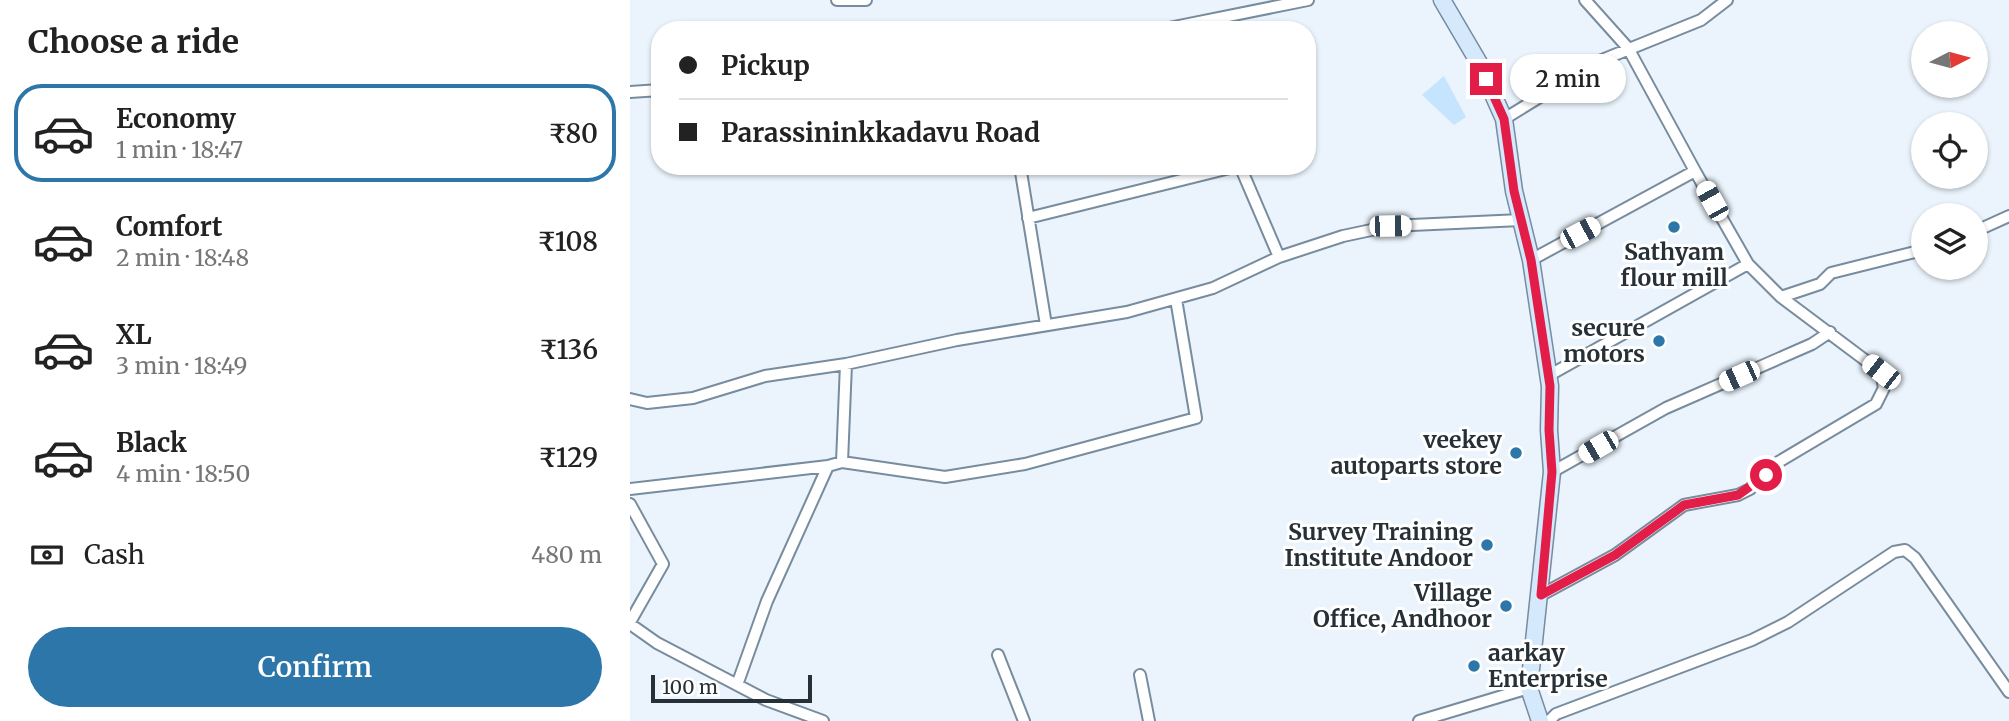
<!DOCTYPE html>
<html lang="en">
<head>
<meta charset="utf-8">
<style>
	body { margin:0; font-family:Merriweather,serif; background:#f6f6f6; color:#222; height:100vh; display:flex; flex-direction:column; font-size:26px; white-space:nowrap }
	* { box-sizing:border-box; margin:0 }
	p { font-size:23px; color:#767676 }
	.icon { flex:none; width:38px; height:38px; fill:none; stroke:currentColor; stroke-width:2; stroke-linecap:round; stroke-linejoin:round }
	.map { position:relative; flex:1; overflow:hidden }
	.panel { display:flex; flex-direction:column; background:#fff; width:630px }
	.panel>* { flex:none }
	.banner { position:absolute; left:21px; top:21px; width:665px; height:154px; border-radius:28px; box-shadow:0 2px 5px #0004; display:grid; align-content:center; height:154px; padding:0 28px; background:#fff }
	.needle { width:46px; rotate:84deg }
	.controls { position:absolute; left:1281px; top:21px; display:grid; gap:14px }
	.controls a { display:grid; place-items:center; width:77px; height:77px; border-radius:50%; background:#fff; box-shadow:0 2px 5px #0004; font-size:35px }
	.scale { position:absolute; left:21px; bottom:18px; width:161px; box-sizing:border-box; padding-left:7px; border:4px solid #273037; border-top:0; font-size:19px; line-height:24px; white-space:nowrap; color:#273037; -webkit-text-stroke:5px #fff; paint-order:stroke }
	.end { position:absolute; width:32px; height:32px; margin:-16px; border:9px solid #e11d48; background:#fff; box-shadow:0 0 0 4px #fff }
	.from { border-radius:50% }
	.bubble { position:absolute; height:49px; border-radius:24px; background:#fff; box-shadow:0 2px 5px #0004; font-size:23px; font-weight:600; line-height:49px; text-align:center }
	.car { position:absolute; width:21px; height:42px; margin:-21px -10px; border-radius:9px; box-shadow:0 0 5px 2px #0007; background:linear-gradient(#fff 24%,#345 0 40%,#fff 0 76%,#345 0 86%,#fff 0) }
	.banner b { display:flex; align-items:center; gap:24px; height:66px; font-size:26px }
	.banner b+b { border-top:2px solid #e0e0e0 }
	.banner i { width:18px; height:18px; background:#222 }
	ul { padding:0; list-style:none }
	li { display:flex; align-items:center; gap:21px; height:98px; margin:0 14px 10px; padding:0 14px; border:4px solid transparent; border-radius:28px }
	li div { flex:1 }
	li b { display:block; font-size:26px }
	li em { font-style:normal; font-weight:600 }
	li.current { border-color:#2c76a9 }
	li>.icon { width:63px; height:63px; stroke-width:1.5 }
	h2 { padding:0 28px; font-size:32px; line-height:84px }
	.pay { display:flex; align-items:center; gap:18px; height:77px; padding:0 28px; font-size:26px }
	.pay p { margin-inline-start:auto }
	.action { display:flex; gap:14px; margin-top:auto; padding:14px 28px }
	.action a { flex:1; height:80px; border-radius:42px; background:#2c76a9; color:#fff; font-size:28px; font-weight:600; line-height:80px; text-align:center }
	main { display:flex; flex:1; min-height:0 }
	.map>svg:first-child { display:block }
</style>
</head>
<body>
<main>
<section class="panel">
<h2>Choose a ride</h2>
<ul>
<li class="current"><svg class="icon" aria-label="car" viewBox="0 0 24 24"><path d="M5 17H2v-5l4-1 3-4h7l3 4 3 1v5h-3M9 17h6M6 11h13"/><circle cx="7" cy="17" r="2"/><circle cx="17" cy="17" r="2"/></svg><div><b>Economy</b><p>1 min · 18:47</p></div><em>₹80</em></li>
<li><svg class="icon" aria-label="car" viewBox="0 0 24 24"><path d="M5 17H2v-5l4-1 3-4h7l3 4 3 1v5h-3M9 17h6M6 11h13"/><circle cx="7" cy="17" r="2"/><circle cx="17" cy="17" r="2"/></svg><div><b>Comfort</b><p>2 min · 18:48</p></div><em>₹108</em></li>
<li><svg class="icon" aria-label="car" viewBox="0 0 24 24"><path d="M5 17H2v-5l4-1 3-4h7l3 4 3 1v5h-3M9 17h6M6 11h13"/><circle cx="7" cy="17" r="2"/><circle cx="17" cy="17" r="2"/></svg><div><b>XL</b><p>3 min · 18:49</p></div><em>₹136</em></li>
<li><svg class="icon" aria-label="car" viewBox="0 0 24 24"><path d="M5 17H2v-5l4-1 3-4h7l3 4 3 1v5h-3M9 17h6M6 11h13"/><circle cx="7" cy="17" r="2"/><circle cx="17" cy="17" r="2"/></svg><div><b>Black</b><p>4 min · 18:50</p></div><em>₹129</em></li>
</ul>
<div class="pay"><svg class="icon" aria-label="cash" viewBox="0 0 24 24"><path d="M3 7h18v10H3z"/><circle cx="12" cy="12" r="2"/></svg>Cash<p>480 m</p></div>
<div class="action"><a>Confirm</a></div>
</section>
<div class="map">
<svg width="1379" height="721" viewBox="0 0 1379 721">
	<rect width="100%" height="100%" fill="#ebf4fc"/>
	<path fill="#c5e4fe" d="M814 76 836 117 824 125 792 95Z"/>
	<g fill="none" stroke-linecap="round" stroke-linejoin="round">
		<defs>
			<path id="minor" d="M207 0H236
				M529 30 678 0
				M0 92 30 90
				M874 119 967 62 1071 20 1097 0
				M390 166 416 325
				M610 166 649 257
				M398 218 608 166
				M1346 231 1379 216
				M901 260 1065 171 998 48 955 0
				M1151 297 1190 284 1201 273 1293 250
				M918 376 1118 264
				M0 399 17 403 63 398 135 376 216 364 327 340 497 312 583 288 649 257 713 236 760 226 891 220
				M212 462 216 364
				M922 472 1036 408 1182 344 1200 332
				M0 489 198 466
				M0 504 33 564 0 622
				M911 595 985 555 1054 505 1108 495 1120 489 1145 464 1246 404 1254 388 1251 372 1151 297 1118 264 1065 171
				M0 624 27 643 136 700 193 721
				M368 655 394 721
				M510 675 519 721
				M107 685 137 601 198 466 212 462 315 477 395 464 566 418 546 299
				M789 721 899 688
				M919 721 926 714 1122 640 1158 622 1264 552 1275 550 1285 558 1379 692"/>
			<path id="secondary" d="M812 0 849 63 874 119 884 191 901 260 920 386 919 430 922 472 899 688 910 721"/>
		</defs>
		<use href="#minor" stroke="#778c9e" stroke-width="14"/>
		<use href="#secondary" stroke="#778c9e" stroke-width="19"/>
		<use href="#minor" stroke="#fff" stroke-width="10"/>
		<use href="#secondary" stroke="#d4eafc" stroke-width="16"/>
	</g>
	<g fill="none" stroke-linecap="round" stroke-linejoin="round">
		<path stroke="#e11d48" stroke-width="9" d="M856 79 874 119 884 191 901 260 920 386 919 430 922 472 911 595 985 555 1054 505 1108 495 1136 475"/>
	</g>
	<g fill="#2c76a9" stroke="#fff" stroke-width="2.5">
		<circle cx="1044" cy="227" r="7"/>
		<circle cx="1029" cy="341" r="7"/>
		<circle cx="886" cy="453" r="7"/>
		<circle cx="857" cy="545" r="7"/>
		<circle cx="876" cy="606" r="7"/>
		<circle cx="844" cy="666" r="7"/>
	</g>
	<g text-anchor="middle" stroke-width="6" stroke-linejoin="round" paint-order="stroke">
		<g font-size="23" font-weight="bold" fill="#273037" stroke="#fff" text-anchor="end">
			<text x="1044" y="260" text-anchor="middle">Sathyam<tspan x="1044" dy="26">flour mill</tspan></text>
			<text x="1015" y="336">secure<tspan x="1015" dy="26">motors</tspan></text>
			<text x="872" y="448">veekey<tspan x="872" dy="26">autoparts store</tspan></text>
			<text x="843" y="540">Survey Training<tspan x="843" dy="26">Institute Andoor</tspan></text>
			<text x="862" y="601">Village<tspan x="862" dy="26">Office, Andhoor</tspan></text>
			<text x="858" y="661" text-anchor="start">aarkay<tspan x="858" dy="26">Enterprise</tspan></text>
		</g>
	</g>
</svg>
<div class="controls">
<a><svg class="needle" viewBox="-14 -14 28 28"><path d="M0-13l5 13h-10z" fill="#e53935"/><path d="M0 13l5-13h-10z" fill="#767676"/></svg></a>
<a><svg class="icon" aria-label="locate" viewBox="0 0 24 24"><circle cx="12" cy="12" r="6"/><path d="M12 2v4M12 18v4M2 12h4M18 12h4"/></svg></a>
<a><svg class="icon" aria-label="layers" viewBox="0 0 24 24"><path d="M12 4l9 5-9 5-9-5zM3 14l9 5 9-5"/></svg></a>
</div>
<div class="scale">100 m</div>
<i class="end from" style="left:1136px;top:475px"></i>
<i class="end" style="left:856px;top:79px"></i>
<div class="bubble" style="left:880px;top:54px;width:116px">2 min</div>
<i class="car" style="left:1082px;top:201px;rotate:331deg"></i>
<i class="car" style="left:760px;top:226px;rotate:89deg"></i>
<i class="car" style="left:950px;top:233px;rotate:62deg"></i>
<i class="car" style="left:1251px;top:372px;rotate:308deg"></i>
<i class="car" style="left:1109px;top:376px;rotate:246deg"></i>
<i class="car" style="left:968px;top:447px;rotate:240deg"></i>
<div class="banner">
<b><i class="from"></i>Pickup</b>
<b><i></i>Parassininkkadavu Road</b>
</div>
</div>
</main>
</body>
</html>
